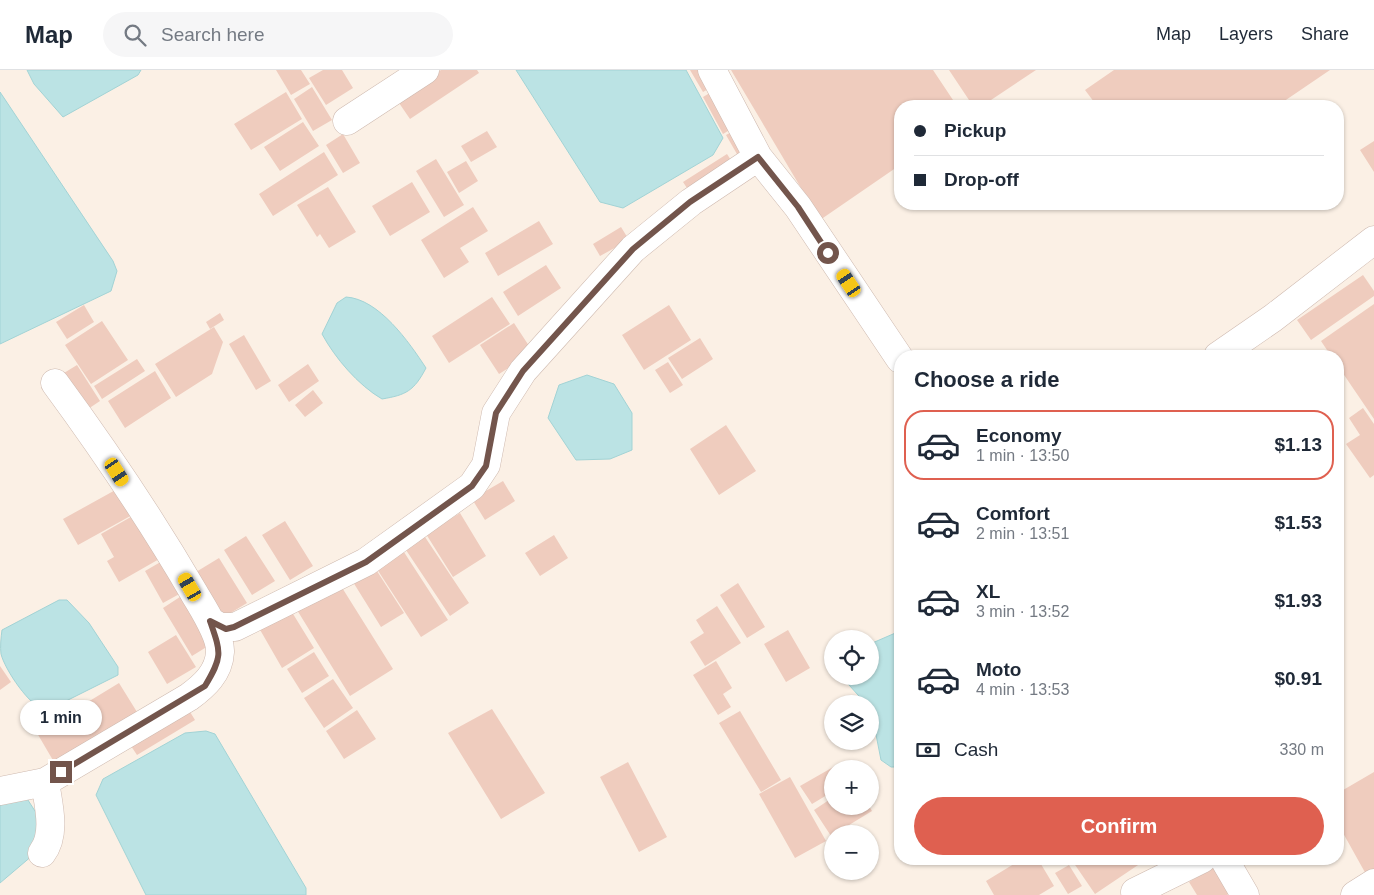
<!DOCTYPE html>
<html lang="en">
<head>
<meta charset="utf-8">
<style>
	body { margin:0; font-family:Helvetica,sans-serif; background:#f6f6f7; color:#1f2937; height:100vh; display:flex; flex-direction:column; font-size:19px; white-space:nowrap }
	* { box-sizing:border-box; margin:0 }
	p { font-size:16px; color:#747a83 }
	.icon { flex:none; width:28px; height:28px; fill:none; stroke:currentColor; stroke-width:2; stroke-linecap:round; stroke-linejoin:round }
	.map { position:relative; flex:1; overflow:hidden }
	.details { position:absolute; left:894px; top:280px; width:450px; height:515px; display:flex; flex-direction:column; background:#fff; border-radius:20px; box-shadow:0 1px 4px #0004 }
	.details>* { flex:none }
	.guide { position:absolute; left:894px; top:30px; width:450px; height:110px; border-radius:20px; box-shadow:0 1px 4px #0004; display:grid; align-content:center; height:110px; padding:0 20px; background:#fff }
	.tools { position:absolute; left:824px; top:560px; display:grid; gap:10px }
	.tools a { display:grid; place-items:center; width:55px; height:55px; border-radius:50%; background:#fff; box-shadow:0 1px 4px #0004; font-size:25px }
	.end { position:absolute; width:22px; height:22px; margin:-11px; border:6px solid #73554c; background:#fff; box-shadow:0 0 0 2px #fff }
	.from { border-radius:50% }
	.bubble { position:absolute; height:35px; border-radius:18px; background:#fff; box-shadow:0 1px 4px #0004; font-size:16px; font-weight:800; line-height:35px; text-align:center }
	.car { position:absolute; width:15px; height:30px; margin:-15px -8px; border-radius:6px; box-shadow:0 0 4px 1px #0007; background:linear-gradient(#f5c518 24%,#345 0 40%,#f5c518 0 76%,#345 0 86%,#f5c518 0) }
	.guide b { display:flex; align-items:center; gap:18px; height:48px; font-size:19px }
	.guide b+b { border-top:1px solid #e0e1e3 }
	.guide i { width:12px; height:12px; background:#1f2937 }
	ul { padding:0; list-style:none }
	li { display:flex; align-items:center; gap:15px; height:70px; margin:0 10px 8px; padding:0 10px; border:2px solid transparent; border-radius:20px }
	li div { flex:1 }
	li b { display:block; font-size:19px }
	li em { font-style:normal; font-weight:800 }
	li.on { border-color:#df6050 }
	li>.icon { width:45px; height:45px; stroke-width:1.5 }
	h2 { padding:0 20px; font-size:22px; line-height:60px }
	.pay { display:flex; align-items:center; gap:12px; height:55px; padding:0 20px; font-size:19px }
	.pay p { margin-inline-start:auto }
	.action { display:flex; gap:10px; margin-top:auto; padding:10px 20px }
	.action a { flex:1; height:58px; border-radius:30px; background:#df6050; color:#fff; font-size:20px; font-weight:800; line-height:58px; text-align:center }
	header { display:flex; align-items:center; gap:30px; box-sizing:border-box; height:70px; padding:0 25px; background:#fff; border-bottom:1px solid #e0e1e3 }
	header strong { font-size:24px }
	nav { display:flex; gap:28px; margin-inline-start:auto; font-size:18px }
	.search { width:350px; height:45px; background:#f6f6f7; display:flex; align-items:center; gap:12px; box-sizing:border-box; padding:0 18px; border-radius:28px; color:#747a83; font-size:19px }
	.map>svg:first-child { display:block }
</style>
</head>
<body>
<header>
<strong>Map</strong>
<div class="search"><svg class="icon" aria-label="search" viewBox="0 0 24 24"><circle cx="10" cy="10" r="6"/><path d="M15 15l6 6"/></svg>Search here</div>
<nav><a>Map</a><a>Layers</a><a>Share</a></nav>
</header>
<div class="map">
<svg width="1374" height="825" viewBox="0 0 1374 825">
	<rect width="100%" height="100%" fill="#fbf0e5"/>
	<path fill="#bbe3e4" stroke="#a2d3d5" d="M27 0H141L138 5 63 47 34 14Z
		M516 0H686L723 68 713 85 623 138 600 132Z
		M0 22 113 191 117 201 111 221 0 274Z
		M346 227C379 229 409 272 426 298 414 321 406 325 382 329 358 315 335 288 322 264L337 233Z
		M587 305 614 314 632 343V380L610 389 576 390 548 348 559 315Z
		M59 530H67L89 553 118 597V605L46 641C30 637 5 600 1 584 0 577 1 567 2 560Z
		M900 561V697H891L881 690 870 634H866L841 606H870V574Z
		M206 661 215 664 306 818V825H146L96 725 103 709 185 663Z
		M26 727 42 752 33 785 0 813V730Z"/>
	<path fill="#efccbe" d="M276 0H301L310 14 291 25Z
		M323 0H342L353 18 326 35 309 8Z
		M441 0H477L479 3 410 49 397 30Z
		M690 0H709L717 14 703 22Z
		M731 0H933L957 36H900V95L820 150Z
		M949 0H1036L982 36H973Z
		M1114 0H1330L1277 36H1097L1085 20Z
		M312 17 332 50 313 61 294 29Z
		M718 18 738 55 723 64 703 27Z
		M286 22 302 49 251 80 234 54Z
		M303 52 319 76 280 101 264 77Z
		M739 58 741 91 726 65Z
		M487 61 497 77 471 92 461 76Z
		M343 64 360 93 343 103 326 75Z
		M1374 71V102L1360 80Z
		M324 82 338 105 273 146 259 124Z
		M727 84 736 98 693 127 683 112Z
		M436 89 464 135 444 147 416 101Z
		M466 91 478 111 459 123 447 102Z
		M412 112 430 142 390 166 372 136Z
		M328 117 356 162 329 178 320 164 317 167 297 135Z
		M473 137 488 161 460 178 469 192 444 208 421 170Z
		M539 151 553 174 498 206 485 183Z
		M621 157 629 170 600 186 593 174Z
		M546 195 561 218 518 246 503 222Z
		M1363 205 1374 221V226L1311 270 1297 250Z
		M492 227 510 254 449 293 432 266Z
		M1374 234V349L1338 296V286H1331L1321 271Z
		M84 235 94 252 67 269 56 252Z
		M669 235 691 270 644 300 622 265Z
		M220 243 224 250 210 259 206 252Z
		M102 251 128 290 91 314 65 275Z
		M514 253 533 282 499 304 480 275Z
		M214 257 223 272 212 304 176 327 155 294Z
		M244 265 271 311 256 320 229 274Z
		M700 268 713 289 682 309 668 288Z
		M137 289 145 301 102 329 94 316Z
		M668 292 683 315 670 323 655 300Z
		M308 294 319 311 289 332 278 315Z
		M77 295 100 331 88 339 64 303Z
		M155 301 171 328 125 358 108 331Z
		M313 320 323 333 305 347 295 335Z
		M1363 338 1374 354V405L1370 408 1346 374 1360 365 1349 348Z
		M726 355 756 401 719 425 690 379Z
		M503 411 515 431 485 450 472 429Z
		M119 418 134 444 78 475 63 449Z
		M460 443 486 486 453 507 426 464Z
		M136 444 161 488 119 512 107 491 114 487 101 464Z
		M285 451 313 496 290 510 262 465Z
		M423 464 469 533 450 546 404 477Z
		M554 465 568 488 540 506 525 483Z
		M246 466 275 511 252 525 224 480Z
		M402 479 448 550 421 567 375 496Z
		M219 488 247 533 224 547 196 502Z
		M164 490 183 522 163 533 145 501Z
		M375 498 404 543 381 557 353 512Z
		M738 513 765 557 747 568 720 525Z
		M341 516 393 599 350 626 297 540Z
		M186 523 213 573 192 586 163 538Z
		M717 536 741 573 705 596 690 572 704 563 696 550Z
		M290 539 314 578 282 598 259 558Z
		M788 560 810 598 786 612 764 574Z
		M176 565 196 597 167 614 148 582Z
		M314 582 329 606 302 623 287 599Z
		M716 591 732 618 723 624 731 637 718 645 693 605Z
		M0 596 11 612 0 620Z
		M333 609 353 638 324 658 304 628Z
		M119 613 137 642 54 692 37 663Z
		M187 637 195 650 137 685 129 673Z
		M492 639 545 723 501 749 448 663Z
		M357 640 376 669 344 689 326 661Z
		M740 641 781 710 761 722 719 653Z
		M628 692 667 767 639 782 600 707Z
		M842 692 846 699H832V722L812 734 800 716Z
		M1374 702V802L1367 806 1338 754V723Z
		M790 707 826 771 795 788 759 724Z
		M832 728V736H869L872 741 831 766 814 740Z
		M1022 789H1038L1054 816 1039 825H994L986 811Z
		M1071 789H1147L1095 824Z
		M1069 795 1082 816 1068 824 1055 803Z
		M1214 796 1231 822 1227 825H1197L1189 812Z"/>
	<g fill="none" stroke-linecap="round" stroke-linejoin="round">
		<defs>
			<path id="minor" d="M347 51 425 0
				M758 87 798 137 900 289
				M1218 286 1273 248 1374 170
				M210 551 220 557H235L366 492 472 416 486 395 496 343 523 301 633 179 691 132 758 87 712 0
				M0 721 45 712 189 627C204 616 219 603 220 582 221 565 202 537 194 523 152 451 105 381 55 313
				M42 783C57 764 48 733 45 712
				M1224 789 1245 825
				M1135 822 1202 789
				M1355 825 1374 813"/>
		</defs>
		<use href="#minor" stroke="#ceb9af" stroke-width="29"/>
		<use href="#minor" stroke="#fff" stroke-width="28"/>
	</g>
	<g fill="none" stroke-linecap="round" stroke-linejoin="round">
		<path stroke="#73554c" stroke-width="6" d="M61 702 205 616C223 586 221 583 210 551L226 559 234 557 366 492 472 416 486 396 496 343 523 301 633 179 690 132 758 87 798 137 828 183"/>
	</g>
</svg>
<div class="tools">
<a><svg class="icon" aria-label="locate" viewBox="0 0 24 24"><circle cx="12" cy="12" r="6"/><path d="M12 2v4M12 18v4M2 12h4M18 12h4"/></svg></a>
<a><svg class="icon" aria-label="layers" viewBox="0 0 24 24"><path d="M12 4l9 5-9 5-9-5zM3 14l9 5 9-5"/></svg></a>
<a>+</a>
<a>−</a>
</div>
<i class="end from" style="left:828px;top:183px"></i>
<i class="end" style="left:61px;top:702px"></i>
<div class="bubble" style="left:20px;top:630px;width:82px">1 min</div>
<i class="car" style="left:849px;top:213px;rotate:326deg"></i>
<i class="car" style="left:117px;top:402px;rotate:147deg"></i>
<i class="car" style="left:190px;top:517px;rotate:330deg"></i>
<div class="guide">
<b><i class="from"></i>Pickup</b>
<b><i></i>Drop-off</b>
</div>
<section class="details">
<h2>Choose a ride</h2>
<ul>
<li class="on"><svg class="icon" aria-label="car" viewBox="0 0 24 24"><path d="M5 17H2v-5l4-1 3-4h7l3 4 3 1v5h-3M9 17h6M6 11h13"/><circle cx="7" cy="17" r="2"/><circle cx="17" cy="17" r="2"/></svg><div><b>Economy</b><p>1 min · 13:50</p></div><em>$1.13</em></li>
<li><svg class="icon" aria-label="car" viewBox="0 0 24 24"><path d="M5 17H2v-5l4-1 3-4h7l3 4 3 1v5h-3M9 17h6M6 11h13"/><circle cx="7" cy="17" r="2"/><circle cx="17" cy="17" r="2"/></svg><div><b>Comfort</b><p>2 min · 13:51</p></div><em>$1.53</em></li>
<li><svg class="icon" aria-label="car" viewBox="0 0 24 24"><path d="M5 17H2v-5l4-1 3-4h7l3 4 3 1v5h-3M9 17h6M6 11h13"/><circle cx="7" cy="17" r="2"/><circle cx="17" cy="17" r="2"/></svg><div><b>XL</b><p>3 min · 13:52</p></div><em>$1.93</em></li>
<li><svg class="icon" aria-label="car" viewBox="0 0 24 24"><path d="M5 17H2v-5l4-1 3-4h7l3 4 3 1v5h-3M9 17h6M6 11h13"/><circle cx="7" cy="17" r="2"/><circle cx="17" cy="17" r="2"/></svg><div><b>Moto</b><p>4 min · 13:53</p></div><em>$0.91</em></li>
</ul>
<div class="pay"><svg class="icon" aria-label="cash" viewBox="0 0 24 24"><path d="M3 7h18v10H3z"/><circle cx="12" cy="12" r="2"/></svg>Cash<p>330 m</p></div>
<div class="action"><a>Confirm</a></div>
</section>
</div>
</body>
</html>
